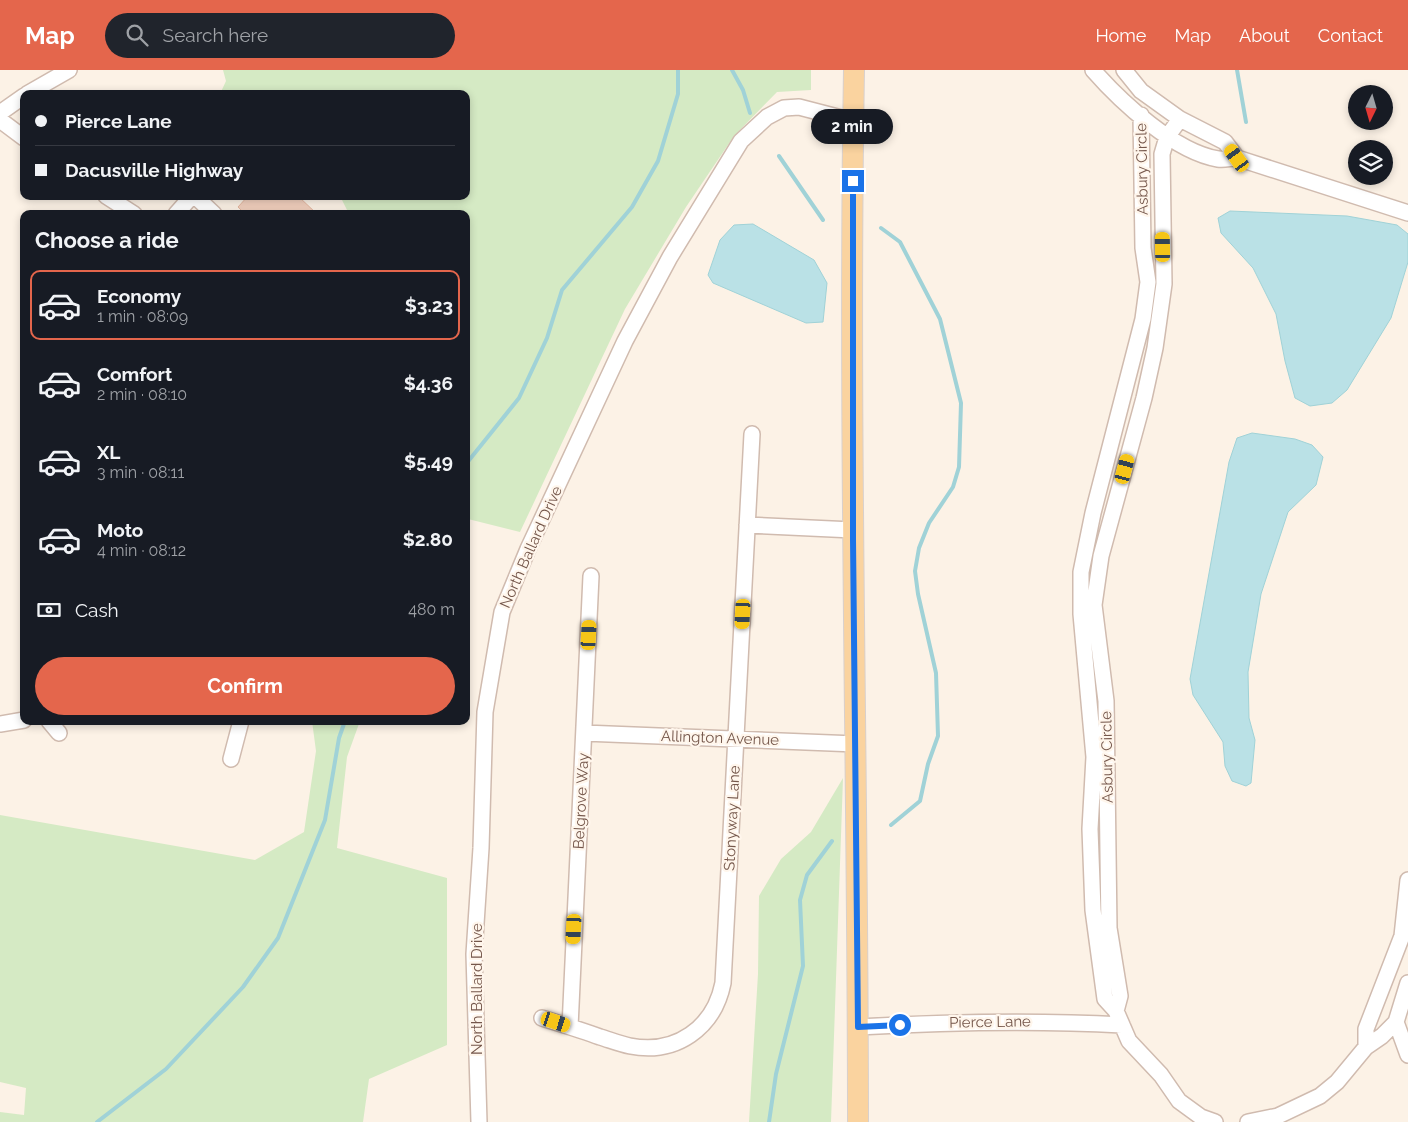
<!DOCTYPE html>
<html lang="en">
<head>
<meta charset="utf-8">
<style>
	body { margin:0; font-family:Raleway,sans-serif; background:#20242c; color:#f1f3f6; height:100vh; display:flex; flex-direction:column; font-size:19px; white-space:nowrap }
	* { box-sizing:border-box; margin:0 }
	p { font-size:16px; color:#9ea1a6 }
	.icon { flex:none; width:28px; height:28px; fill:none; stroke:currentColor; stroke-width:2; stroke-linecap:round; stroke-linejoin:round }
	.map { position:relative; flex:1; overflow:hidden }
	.details { position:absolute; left:20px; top:140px; width:450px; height:515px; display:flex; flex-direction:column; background:#171b24; border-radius:10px; box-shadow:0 2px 8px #0003 }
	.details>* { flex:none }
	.guide { position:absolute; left:20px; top:20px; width:450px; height:110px; border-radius:10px; box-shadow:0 2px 8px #0003; display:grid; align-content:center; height:110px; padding:0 15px; background:#171b24 }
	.needle { width:32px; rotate:185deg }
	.tools { position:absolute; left:1348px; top:15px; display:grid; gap:10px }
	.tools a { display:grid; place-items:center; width:45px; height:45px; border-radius:50%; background:#171b24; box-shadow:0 2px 8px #0003; font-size:25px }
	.end { position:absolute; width:22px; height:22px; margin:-11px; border:6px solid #1a73e8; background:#fff; box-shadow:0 0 0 2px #fff }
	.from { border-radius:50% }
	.bubble { position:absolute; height:35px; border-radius:18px; background:#171b24; box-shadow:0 2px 8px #0003; font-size:16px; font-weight:700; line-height:35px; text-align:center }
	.car { position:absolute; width:15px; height:30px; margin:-15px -8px; border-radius:6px; box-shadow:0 0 4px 1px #0007; background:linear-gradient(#f5c518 24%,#345 0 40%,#f5c518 0 76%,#345 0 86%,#f5c518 0) }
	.guide b { display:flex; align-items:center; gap:18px; height:48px; font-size:19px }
	.guide b+b { border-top:1px solid #363941 }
	.guide i { width:12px; height:12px; background:#f1f3f6 }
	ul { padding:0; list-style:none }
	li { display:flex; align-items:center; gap:15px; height:70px; margin:0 10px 8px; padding:0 5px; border:2px solid transparent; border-radius:10px }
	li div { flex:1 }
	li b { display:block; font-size:19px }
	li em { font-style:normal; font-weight:700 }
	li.on { border-color:#e4664c }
	li>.icon { width:45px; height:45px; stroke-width:1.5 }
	h2 { padding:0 15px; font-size:22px; line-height:60px }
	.pay { display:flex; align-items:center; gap:12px; height:55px; padding:0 15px; font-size:19px }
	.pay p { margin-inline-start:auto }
	.primary-button { display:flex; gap:10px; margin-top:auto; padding:10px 15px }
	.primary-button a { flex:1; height:58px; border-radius:30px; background:#e4664c; color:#fff; font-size:20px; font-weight:700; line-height:58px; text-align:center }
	header { display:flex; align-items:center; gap:30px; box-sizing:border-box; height:70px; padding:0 25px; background:#e4664c; color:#fff }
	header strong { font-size:24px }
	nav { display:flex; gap:28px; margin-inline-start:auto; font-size:18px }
	.search { width:350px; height:45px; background:#20242c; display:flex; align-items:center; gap:12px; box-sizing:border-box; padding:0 18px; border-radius:28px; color:#9ea1a6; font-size:19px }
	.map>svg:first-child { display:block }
</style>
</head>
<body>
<header>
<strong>Map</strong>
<div class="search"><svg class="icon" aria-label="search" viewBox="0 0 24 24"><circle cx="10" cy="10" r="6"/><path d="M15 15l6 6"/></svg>Search here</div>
<nav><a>Home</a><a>Map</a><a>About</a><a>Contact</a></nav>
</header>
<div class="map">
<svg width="1408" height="1052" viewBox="0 0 1408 1052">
	<rect width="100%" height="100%" fill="#fcf2e6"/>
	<path fill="#d5eac4" d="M223 0H811V20L777 22 734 66 686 137 625 239 520 462 468 449 466 452V144H349L340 126H466V24H220L226 11Z
		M312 651H360L347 687 337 778 447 808V975L369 1009 363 1052H0V1042L24 1045 26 1018 0 1012V745L255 790 304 762 316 681Z
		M843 708 831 1052H749L758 904 759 826 781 789 811 762Z"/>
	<path fill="#bae1e6" stroke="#a0d2d7" d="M1230 141 1347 146 1397 155 1408 164V192L1391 248 1347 320 1332 333 1310 336 1295 328 1285 291 1276 244 1253 198 1221 163 1218 148Z
		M753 154 814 190 827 213 823 252 806 253 713 213 708 205 720 170 734 155Z
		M1252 363 1295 369 1312 375 1323 387 1316 415 1288 442 1261 524 1248 602 1249 648 1255 670 1251 713 1246 716 1232 711 1225 696 1223 672 1193 625 1190 609 1229 392 1237 368Z"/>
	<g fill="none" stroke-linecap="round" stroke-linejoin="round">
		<path stroke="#a0d2d7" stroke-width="4" d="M732 0 743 20 750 43
			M1237 0 1246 52
			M779 86 823 150
			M881 158 900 172 940 249 961 333 959 397 953 417 929 453 919 478 915 501 918 524 936 603 938 666 928 694 920 731 891 755
			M466 394 519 328 547 268 562 220 632 137 658 91 678 24V0
			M97 1052 166 999 243 917 278 868 325 750 339 668 345 651
			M769 1052 776 1004 803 896 800 830 807 805 832 771"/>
	</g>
	<path fill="#f1cfbd" stroke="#e4b59e" d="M248 126H298L317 144H245L238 137Z"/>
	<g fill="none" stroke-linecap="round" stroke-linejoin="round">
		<defs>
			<path id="minor" d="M1093 0C1121 32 1175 82 1218 89 1224 90 1231 88 1237 88L1408 143
				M1124 0 1141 21 1180 49 1225 72 1237 88
				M27 24 69 0
				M0 43 24 26
				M1141 45 1143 178 1148 212 1143 249 1093 443 1081 502V544L1094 687 1090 759 1093 840 1105 929 1116 941 1129 971 1161 1005 1179 1031 1201 1047 1215 1052
				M0 50 24 68
				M106 126 134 144
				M176 144 191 127 195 126 214 144
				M747 455 853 460
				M49 651 59 663
				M0 654 24 650
				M584 663 856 674
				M231 689 241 651
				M1116 941 1120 926 1109 858 1106 631 1094 535 1101 486 1144 328 1155 278 1164 214 1162 84 1167 67 1180 49
				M542 948C561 954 581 960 600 967 610 970 620 974 630 976 676 985 714 958 723 913L752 364
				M1396 952 1408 985
				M570 957 591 506
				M858 957C946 952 1034 950 1122 955
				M1366 977V959L1402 866 1408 810
				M479 1052 474 884 481 778 485 642 502 542 528 479 625 271 670 187 741 71 767 47 784 38 799 37 853 51
				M1248 1052 1278 1046 1320 1026 1337 1012 1366 977 1382 966 1396 952 1408 913"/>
			<path id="major" d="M854 0C848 351 858 701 858 1052"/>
		</defs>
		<use href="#minor" stroke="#d0bbaf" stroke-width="18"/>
		<use href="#major" stroke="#d8d0cd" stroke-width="22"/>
		<use href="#minor" stroke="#fff" stroke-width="15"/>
		<use href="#major" stroke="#fad39f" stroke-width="20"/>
	</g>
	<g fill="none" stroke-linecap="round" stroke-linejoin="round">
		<path stroke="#1a73e8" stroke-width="6" d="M853 111V469L858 957 900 955"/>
	</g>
	<g text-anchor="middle" stroke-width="4.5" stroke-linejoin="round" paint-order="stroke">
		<g font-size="15" fill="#75574b" stroke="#fff6ec">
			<text transform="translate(1142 99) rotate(-91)" y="5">Asbury Circle</text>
			<text transform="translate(531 477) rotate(-66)" y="5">North Ballard Drive</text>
			<text transform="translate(720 668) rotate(2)" y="5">Allington Avenue</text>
			<text transform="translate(1107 687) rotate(-91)" y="5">Asbury Circle</text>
			<text transform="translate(581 731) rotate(-87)" y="5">Belgrove Way</text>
			<text transform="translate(732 748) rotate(-87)" y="5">Stonyway Lane</text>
			<text transform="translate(477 919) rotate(-90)" y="5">North Ballard Drive</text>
			<text transform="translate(990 952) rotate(-1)" y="5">Pierce Lane</text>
		</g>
	</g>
</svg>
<div class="tools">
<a><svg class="needle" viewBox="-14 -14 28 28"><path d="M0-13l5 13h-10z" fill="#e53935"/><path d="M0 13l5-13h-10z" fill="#9ea1a6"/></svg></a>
<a><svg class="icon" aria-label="layers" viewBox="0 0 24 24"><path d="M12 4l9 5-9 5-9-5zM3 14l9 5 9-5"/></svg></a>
</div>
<i class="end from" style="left:900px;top:955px"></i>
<i class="end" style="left:853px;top:111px"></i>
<div class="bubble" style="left:811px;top:39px;width:82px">2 min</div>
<i class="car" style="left:1237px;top:88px;rotate:324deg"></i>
<i class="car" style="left:1163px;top:177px;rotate:359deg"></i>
<i class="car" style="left:1125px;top:399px;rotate:15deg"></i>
<i class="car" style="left:743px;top:544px;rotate:183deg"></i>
<i class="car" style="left:589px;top:565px;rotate:3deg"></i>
<i class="car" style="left:574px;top:859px;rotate:183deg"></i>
<i class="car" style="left:556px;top:952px;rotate:108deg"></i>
<div class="guide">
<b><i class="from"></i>Pierce Lane</b>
<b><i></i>Dacusville Highway</b>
</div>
<section class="details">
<h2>Choose a ride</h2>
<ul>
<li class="on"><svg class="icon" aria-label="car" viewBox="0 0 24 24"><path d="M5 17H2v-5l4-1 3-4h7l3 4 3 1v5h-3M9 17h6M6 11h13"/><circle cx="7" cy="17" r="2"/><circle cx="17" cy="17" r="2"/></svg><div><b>Economy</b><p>1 min · 08:09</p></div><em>$3.23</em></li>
<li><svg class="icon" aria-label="car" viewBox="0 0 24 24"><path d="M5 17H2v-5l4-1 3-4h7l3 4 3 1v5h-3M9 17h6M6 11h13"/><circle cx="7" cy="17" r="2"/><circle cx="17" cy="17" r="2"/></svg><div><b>Comfort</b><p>2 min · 08:10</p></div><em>$4.36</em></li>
<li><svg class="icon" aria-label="car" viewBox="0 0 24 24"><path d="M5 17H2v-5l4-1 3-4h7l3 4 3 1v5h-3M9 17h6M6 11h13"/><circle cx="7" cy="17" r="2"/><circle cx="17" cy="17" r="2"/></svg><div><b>XL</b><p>3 min · 08:11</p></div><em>$5.49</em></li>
<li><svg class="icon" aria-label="car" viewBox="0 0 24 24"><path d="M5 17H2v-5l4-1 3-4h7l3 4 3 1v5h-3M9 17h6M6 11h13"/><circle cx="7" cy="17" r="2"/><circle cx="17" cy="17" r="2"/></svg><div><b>Moto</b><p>4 min · 08:12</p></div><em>$2.80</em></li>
</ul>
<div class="pay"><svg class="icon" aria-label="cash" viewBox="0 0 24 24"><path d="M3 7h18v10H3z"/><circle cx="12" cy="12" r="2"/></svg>Cash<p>480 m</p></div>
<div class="primary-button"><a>Confirm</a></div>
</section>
</div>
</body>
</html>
